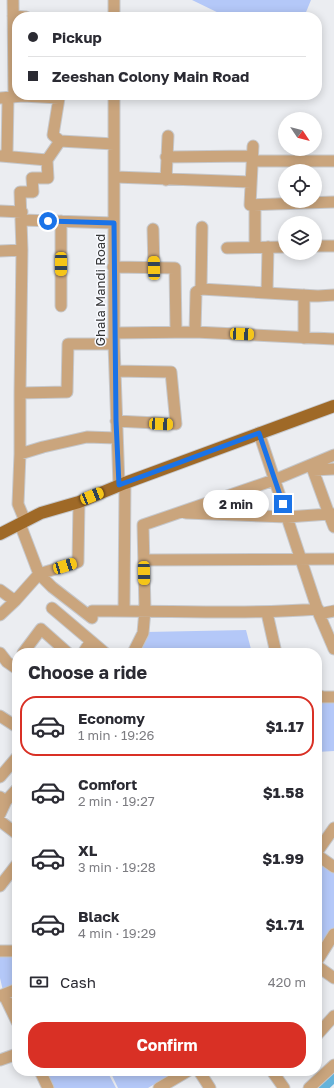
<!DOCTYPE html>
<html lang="en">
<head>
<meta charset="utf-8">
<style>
	body { margin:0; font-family:"Golos Text",sans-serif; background:#f7f7f7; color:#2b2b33; height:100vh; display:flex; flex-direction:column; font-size:15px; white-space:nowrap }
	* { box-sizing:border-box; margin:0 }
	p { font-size:13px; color:#7c7c81 }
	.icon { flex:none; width:22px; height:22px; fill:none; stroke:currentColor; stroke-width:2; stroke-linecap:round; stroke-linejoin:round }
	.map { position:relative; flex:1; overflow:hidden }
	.drawer { position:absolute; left:12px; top:648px; width:310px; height:428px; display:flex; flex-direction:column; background:#fff; border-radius:16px; box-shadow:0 2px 10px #0003 }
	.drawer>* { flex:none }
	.hud { position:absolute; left:12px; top:12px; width:310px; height:88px; border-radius:16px; box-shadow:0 2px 10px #0003; display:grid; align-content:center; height:88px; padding:0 16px; background:#fff }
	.needle { width:26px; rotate:125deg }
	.tools { position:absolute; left:278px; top:112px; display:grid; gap:8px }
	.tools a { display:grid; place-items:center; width:44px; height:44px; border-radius:50%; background:#fff; box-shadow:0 2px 10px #0003; font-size:20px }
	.end { position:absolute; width:18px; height:18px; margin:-9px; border:5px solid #1a73e8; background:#fff; box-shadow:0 0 0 2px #fff }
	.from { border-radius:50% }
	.bubble { position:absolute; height:28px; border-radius:14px; background:#fff; box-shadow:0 2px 10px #0003; font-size:13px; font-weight:700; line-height:28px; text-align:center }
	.car { position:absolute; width:12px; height:24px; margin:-12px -6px; border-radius:5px; box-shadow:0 0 3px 1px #0007; background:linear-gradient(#f5c518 24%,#345 0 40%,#f5c518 0 76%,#345 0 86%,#f5c518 0) }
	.hud b { display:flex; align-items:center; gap:14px; height:38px; font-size:15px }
	.hud b+b { border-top:1px solid #e1e1e2 }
	.hud i { width:10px; height:10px; background:#2b2b33 }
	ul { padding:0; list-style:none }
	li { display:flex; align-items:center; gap:12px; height:60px; margin:0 8px 6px; padding:0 8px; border:2px solid transparent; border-radius:16px }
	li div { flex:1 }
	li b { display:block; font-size:15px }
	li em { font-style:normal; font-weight:700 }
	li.active { border-color:#d93025 }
	li>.icon { width:36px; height:36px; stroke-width:1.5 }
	h2 { padding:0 16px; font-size:18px; line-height:48px }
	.pay { display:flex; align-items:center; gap:10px; height:44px; padding:0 16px; font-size:15px }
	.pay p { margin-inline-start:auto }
	.cta { display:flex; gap:8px; margin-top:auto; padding:8px 16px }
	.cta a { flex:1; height:46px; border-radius:16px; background:#d93025; color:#fff; font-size:16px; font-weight:700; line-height:46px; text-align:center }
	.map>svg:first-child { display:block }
</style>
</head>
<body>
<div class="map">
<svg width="334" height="1088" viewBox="0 0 334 1088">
	<rect width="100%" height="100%" fill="#ebedf1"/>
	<path fill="#b4c8f8" d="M192 0H311L304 17H227Z
		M246 630 252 653H136L146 632Z
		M317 697 334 700V751L317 752Z
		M317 855 334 867V933L317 961Z
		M0 951H17V989L4 995 0 978Z
		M41 1071H107L116 1088H49Z
		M110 1071H177L148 1088H118Z"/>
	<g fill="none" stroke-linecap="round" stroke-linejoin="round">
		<path stroke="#64b3da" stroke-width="9" d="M323 1088 334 1078"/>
		<defs>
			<path id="minor" d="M13 0 14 97
				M114 0V17
				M13 16 26 17
				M114 95V344L119 485
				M0 98 23 96 59 98 53 135 60 141 47 160 48 178H32L33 192H20L22 250 20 393
				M60 141 114 144
				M253 146 250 205 334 202
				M1 156 47 160
				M7 156 8 98
				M166 157 252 156
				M252 161H334
				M115 177 251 182
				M166 180 168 136
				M0 211 22 212
				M22 220 114 223
				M61 221V306
				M153 229 154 268
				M315 246H334
				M255 247V205
				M227 248 285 247
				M0 251 22 250
				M113 267 175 268 176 332
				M201 289 202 227
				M267 293 268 247
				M195 332 196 292 201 289 318 296 334 295
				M114 333 195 332 334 339
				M304 338V295
				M115 371 171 372 176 424 116 421
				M259 433 319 614 334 649
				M20 454V393L67 392 68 344H114
				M334 469 313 470 329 514H334
				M186 513 287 517 329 514 334 527
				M25 521 18 504 20 454 43 447 87 437 116 438
				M20 524 39 574 52 587 92 618V611C167 610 242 615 318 609
				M144 560 334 559
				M0 590 15 601 0 615
				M15 601 39 574 78 562 79 502
				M52 608 91 641
				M124 611 125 483
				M267 613 276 653
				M319 614 334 611
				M0 653 7 662 17 669
				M23 653 41 629 68 653
				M83 653 91 641 105 653
				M133 653 143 633 145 610 143 525 274 480 334 455
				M317 695 323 697H334
				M0 716 17 727
				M0 777 17 757
				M0 797 6 801 0 814
				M6 801 17 789
				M0 821 17 834
				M317 852 334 828
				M317 855 334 867
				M0 886 17 864
				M0 951H17
				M317 961 334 934
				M317 966 334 978
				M4 995 17 1022
				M0 996 17 989
				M317 1035 334 1016
				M0 1060 17 1054
				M40 1071 48 1088
				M199 1071 210 1088
				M272 1071 284 1088
				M159 1088 188 1071
				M309 1088 334 1065"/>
			<path id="major" d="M0 534 41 513 79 502 125 483 334 406"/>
		</defs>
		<use href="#minor" stroke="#c6c8cc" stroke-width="13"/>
		<use href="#major" stroke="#c6c8cc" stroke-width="14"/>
		<use href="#minor" stroke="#caa57d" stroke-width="11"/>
		<use href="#major" stroke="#9f6927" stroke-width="12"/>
	</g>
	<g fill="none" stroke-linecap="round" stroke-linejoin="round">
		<path stroke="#1a73e8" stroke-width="5" d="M48 221 114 223 116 421 119 485 259 433 283 504"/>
	</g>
	<g text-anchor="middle" stroke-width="3" stroke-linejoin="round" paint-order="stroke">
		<g font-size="13" fill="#343536" stroke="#f8faff">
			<text transform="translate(100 290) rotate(-90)" y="5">Ghala Mandi Road</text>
		</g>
	</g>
</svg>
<div class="tools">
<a><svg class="needle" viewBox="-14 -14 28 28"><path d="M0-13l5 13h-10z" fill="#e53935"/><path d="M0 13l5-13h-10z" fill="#7c7c81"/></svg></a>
<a><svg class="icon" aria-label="locate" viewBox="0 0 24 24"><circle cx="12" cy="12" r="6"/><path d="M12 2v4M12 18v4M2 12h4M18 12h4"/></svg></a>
<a><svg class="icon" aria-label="layers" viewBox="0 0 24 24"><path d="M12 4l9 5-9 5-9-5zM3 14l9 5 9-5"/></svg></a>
</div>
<i class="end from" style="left:48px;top:221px"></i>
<i class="end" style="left:283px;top:504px"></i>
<div class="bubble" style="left:203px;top:490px;width:66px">2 min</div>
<i class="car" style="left:61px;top:264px;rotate:180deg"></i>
<i class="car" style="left:154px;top:268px;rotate:359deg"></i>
<i class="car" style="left:242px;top:334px;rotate:93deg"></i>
<i class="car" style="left:161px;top:424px;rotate:93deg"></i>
<i class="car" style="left:92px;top:496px;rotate:68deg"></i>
<i class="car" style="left:65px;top:566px;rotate:73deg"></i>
<i class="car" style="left:144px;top:573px;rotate:179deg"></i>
<div class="hud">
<b><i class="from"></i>Pickup</b>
<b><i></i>Zeeshan Colony Main Road</b>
</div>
<section class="drawer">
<h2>Choose a ride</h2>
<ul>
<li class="active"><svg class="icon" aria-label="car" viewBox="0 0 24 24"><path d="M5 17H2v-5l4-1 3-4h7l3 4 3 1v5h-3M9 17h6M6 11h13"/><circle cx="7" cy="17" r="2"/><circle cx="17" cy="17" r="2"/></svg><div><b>Economy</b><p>1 min · 19:26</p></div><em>$1.17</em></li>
<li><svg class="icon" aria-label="car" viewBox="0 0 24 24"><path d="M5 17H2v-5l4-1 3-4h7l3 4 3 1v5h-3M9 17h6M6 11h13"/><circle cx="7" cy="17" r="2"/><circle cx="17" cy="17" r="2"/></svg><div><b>Comfort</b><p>2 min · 19:27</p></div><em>$1.58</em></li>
<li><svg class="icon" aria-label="car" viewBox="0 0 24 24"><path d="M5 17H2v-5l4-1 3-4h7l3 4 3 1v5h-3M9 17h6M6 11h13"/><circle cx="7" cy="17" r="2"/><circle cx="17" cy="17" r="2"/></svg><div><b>XL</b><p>3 min · 19:28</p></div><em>$1.99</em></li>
<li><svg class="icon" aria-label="car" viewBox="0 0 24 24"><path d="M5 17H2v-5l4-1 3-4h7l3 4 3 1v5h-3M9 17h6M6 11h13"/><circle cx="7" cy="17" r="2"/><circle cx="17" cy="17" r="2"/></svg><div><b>Black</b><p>4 min · 19:29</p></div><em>$1.71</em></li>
</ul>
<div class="pay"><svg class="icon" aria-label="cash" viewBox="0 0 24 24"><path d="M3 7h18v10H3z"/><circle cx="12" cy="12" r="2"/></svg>Cash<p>420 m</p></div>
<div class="cta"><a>Confirm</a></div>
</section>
</div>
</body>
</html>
